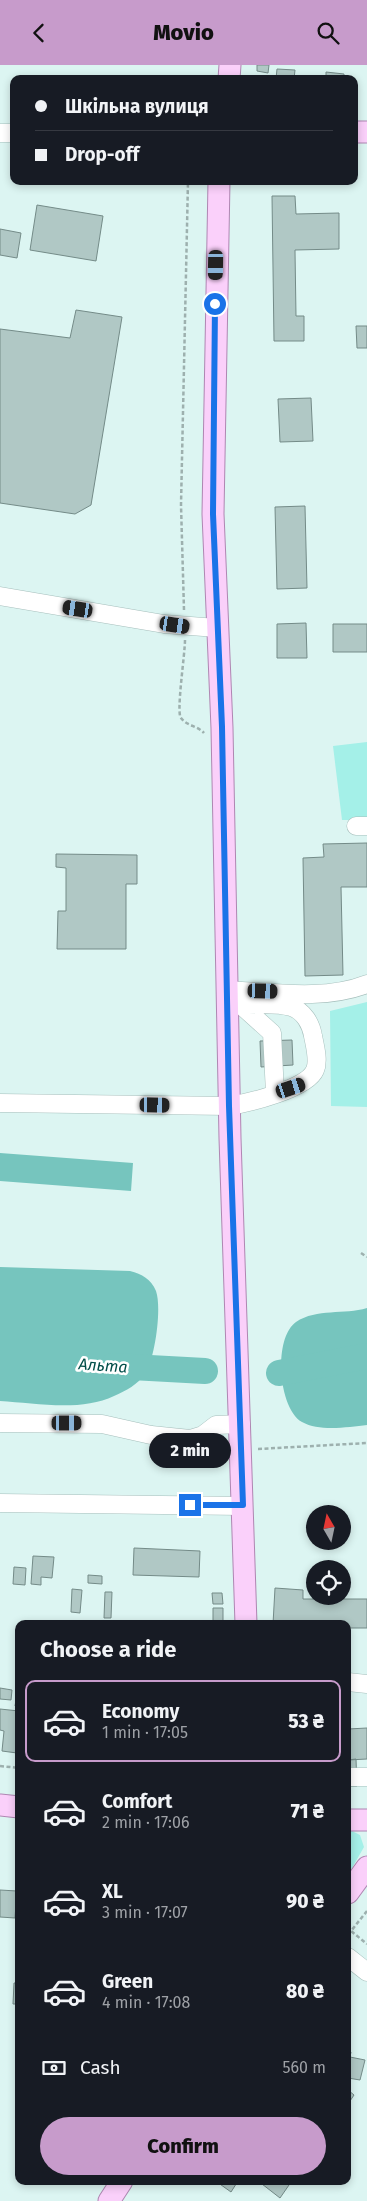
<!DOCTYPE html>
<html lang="en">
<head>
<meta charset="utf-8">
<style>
	body { margin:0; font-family:"Fira Sans",sans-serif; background:#242831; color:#f1f3f6; height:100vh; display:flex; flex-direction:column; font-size:19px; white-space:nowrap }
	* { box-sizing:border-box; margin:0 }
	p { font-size:16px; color:#9ea1a6 }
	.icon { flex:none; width:28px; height:28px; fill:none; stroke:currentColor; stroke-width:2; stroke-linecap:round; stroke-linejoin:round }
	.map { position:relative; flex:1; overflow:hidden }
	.sheet { position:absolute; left:15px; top:1555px; width:336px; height:565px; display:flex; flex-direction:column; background:#171b24; border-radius:10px; box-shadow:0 2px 8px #0003 }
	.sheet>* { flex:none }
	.banner { position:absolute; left:10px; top:10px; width:348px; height:110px; border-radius:10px; box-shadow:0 2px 8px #0003; display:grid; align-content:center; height:110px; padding:0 25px; background:#171b24 }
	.needle { width:32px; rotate:351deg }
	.tools { position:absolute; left:306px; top:1440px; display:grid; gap:10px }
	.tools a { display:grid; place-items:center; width:45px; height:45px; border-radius:50%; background:#171b24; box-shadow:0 2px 8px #0003; font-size:25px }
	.end { position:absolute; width:22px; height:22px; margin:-11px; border:6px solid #1a73e8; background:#fff; box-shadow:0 0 0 2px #fff }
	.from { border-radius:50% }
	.bubble { position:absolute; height:35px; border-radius:18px; background:#171b24; box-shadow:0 2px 8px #0003; font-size:16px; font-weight:800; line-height:35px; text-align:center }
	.car { position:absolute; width:15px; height:30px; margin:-15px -8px; border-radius:6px; box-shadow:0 0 4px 1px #0007; background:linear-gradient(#222 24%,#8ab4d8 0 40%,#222 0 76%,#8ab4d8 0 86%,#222 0) }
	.banner b { display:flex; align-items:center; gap:18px; height:48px; font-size:19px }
	.banner b+b { border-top:1px solid #363941 }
	.banner i { width:12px; height:12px; background:#f1f3f6 }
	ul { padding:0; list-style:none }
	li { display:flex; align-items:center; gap:15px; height:82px; margin:0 10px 8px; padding:0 15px; border:2px solid transparent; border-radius:10px }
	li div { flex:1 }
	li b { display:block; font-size:19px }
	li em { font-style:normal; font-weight:800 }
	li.selected { border-color:#c79bcb }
	li>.icon { width:45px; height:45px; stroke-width:1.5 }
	h2 { padding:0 25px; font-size:22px; line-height:60px }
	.pay { display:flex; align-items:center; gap:12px; height:55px; padding:0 25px; font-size:19px }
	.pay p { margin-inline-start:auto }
	.cta { display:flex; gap:10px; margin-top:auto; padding:10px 25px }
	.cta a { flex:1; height:58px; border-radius:30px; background:#c79bcb; color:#111; font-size:20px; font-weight:800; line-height:58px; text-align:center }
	header { display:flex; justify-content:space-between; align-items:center; height:65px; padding:0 25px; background:#c79bcb; color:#111; font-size:22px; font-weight:800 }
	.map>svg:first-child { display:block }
</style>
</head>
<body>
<header><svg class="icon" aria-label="back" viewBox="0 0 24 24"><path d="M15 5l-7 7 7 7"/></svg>Movio<svg class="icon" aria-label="search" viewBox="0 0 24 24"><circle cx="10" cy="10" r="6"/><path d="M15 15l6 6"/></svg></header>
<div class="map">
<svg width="367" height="2136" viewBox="0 0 367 2136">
	<rect width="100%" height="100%" fill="#dcf5f2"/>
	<path fill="#a4f0e8" d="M367 677V755H342L333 681Z
		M367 937V1042L331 1041 330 946Z
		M348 1764 360 1770 364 1782 348 1810Z"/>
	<path fill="#76c5be" d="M0 1088 133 1098 131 1126 0 1116Z
		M0 1202 130 1206C142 1209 151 1214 156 1226 162 1243 155 1294 145 1309 138 1319 126 1326 114 1331 81 1347 35 1338 0 1336Z
		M367 1243V1360C348 1362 320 1367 302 1357 278 1343 273 1273 296 1257 317 1243 344 1250 367 1243Z"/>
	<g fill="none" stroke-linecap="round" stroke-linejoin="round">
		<path stroke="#76c5be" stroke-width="26" d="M113 1301 205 1306
			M279 1308 367 1291"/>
	</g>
	<path fill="#b0c8c5" stroke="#748b88" d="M257 0H269L268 8 257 6Z
		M277 4 295 5 294 14H276Z
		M326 7 344 9V14H321L326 13Z
		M272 131H295L296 149 339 148V184L295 185 296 251H304V276H274Z
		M37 140 103 151 96 196 30 185Z
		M0 164 21 168 17 193 0 190Z
		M76 245 122 252 91 440 75 449 0 438V264L70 273Z
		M356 261H367V283H357Z
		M311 333 313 376 280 377 278 334Z
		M305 441 307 523 277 524 275 442Z
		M306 558 307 593H277V559Z
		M333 559H367V587H333Z
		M367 778V822H341L343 910 305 911 303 793 324 792 323 779Z
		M56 789 137 790V819H126V884H57L58 846H66V803L56 802Z
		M292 975 293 1000 261 1002 260 976Z
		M134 1483 200 1486 199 1512 133 1510Z
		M33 1491 54 1492 52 1513 41 1512V1520L31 1519Z
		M14 1502 26 1503 25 1520 13 1519Z
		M88 1510 102 1511V1519L88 1518Z
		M275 1523 303 1525V1534H367V1563H348V1559H273Z
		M72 1524 82 1525 80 1548 71 1547Z
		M105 1527H112L111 1553H104Z
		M212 1528H222L223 1539H213Z
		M213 1543H223V1559H213Z
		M0 1623 12 1625 11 1635 0 1634Z
		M18 1623 19 1624V1641H15Z
		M0 1644 19 1646 17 1688 2 1686 4 1666 0 1665Z
		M367 1663V1694L348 1695V1664Z
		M356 1694 357 1721H348V1695Z
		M0 1825 17 1826 15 1853 0 1852Z
		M14 1918H19V1939H13Z
		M348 1986 351 1987 350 1992 365 1995 360 2015 348 2013Z
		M348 2025 354 2030 348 2039Z
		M238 2116 231 2127 217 2117 218 2116Z
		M264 2116H285L289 2120 280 2133 262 2119Z"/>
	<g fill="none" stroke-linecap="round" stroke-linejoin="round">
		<defs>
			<path id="minor" d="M0 68H14
				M0 531 164 559 217 563
				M356 761H367
				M226 925C271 927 324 936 367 919
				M242 941 272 968 275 1028
				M0 1038 229 1041C248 1038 307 1024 315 1005 319 996 315 981 313 971 311 959 304 946 291 942 272 936 246 941 226 940
				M0 1358 102 1359 151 1370 190 1374 203 1370 216 1360 241 1359
				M0 1438 243 1441
				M348 1617 367 1619
				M348 1712H367
				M348 1892 367 1907"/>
			<path id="major" d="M229 14 230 0
				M354 67H367
				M219 116 213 449 222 663 230 1073 246 1559
				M0 1740 19 1742
				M348 1755H367
				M348 1828 367 1802
				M109 2136 122 2116"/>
		</defs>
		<use href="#minor" stroke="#a6bfbc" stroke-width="19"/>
		<use href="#major" stroke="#af86b2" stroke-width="23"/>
		<path stroke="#9db0ae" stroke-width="2.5" stroke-dasharray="4 2.5" stroke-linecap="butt" d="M184 545 181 440 188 116
			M185 575C185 589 176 648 181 653 187 661 198 661 204 668
			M361 1188 367 1192
			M258 1384 367 1378
			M0 1701 19 1703
			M367 1846 351 1866 367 1879"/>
		<use href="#minor" stroke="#fff" stroke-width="18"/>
		<use href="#major" stroke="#fad0fa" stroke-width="21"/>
	</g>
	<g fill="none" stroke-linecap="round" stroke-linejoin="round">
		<path stroke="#1a73e8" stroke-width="6" d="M190 1440H243L229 1041 222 662 213 449 215 239"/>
	</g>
	<g text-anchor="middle" stroke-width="5" stroke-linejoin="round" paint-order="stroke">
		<g font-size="16" font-style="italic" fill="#004d48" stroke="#fff">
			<text transform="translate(103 1300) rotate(4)" y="6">Альта</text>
		</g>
	</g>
</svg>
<div class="tools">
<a><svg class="needle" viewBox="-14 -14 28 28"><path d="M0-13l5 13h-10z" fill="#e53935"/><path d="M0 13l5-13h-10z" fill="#9ea1a6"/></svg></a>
<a><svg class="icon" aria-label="locate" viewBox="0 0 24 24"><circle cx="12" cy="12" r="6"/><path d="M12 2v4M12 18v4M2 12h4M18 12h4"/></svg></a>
</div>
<i class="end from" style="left:215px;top:239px"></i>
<i class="end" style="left:190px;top:1440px"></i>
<div class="bubble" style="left:149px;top:1368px;width:82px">2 min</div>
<i class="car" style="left:216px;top:200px;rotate:181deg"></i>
<i class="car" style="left:78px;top:544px;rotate:279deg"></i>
<i class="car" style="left:175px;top:560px;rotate:99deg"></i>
<i class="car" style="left:263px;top:926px;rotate:92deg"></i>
<i class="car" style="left:291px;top:1023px;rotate:72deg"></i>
<i class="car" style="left:155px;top:1040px;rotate:91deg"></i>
<i class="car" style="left:67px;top:1358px;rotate:90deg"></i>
<div class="banner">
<b><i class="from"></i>Шкільна вулиця</b>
<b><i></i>Drop-off</b>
</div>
<section class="sheet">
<h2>Choose a ride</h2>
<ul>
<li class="selected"><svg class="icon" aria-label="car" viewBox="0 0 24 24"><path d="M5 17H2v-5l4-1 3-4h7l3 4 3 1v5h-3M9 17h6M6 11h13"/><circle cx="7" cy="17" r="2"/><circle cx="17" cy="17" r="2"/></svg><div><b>Economy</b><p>1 min · 17:05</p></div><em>53 ₴</em></li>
<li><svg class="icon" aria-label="car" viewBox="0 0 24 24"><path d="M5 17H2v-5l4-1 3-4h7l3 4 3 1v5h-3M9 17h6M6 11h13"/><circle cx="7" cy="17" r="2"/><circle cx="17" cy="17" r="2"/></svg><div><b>Comfort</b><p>2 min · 17:06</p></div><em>71 ₴</em></li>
<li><svg class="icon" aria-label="car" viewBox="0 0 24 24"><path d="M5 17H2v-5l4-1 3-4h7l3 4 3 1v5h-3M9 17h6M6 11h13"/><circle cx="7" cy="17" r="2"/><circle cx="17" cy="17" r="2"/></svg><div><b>XL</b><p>3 min · 17:07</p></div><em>90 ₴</em></li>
<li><svg class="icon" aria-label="car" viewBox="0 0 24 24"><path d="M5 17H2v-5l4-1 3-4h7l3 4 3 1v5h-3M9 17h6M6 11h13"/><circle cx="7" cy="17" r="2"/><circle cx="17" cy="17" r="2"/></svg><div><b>Green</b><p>4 min · 17:08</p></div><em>80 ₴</em></li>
</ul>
<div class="pay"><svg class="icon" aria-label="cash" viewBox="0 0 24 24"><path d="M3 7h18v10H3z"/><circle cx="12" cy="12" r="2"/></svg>Cash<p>560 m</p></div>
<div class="cta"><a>Confirm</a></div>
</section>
</div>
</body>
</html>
